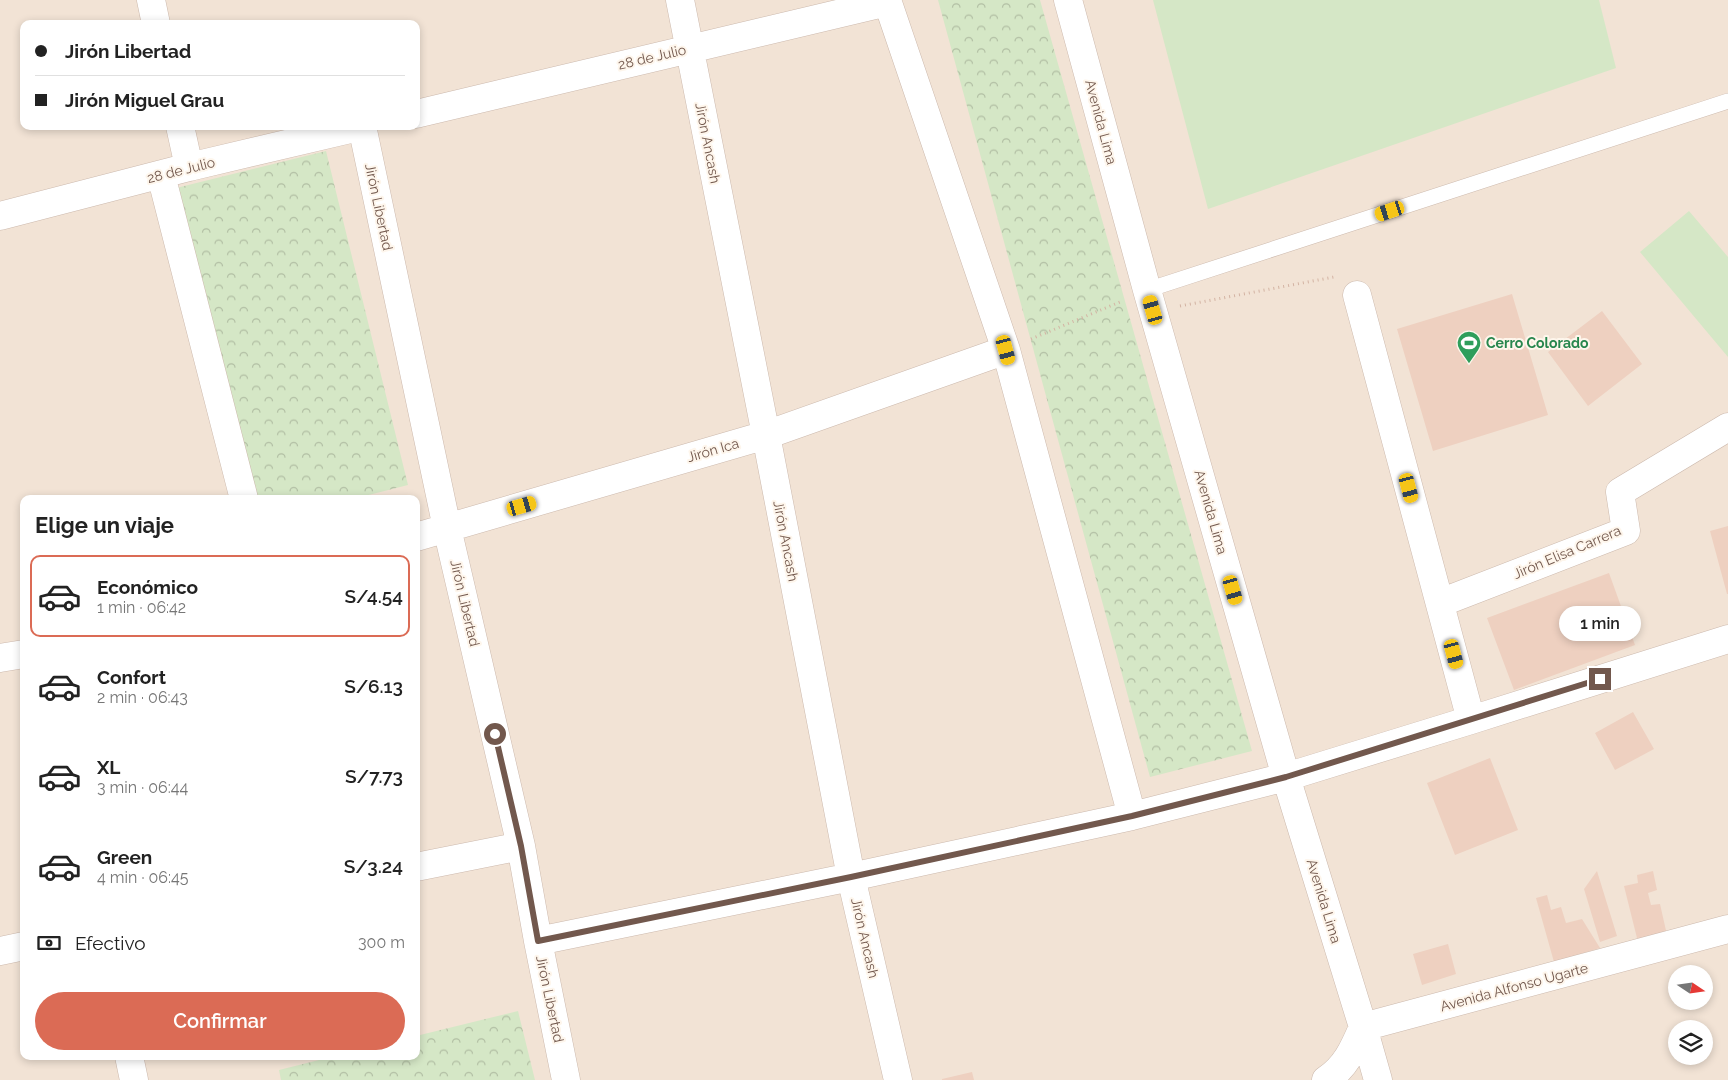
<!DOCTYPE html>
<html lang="es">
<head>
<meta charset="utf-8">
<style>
	body { margin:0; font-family:Raleway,sans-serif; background:#f6f6f6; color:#222; height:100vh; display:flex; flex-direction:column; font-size:19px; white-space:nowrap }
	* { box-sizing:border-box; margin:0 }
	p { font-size:16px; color:#767676 }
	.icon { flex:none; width:28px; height:28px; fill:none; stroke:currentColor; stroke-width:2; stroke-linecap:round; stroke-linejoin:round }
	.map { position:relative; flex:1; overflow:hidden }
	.sheet { position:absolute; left:20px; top:495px; width:400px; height:565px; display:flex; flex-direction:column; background:#fff; border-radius:10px; box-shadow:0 2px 8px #0003 }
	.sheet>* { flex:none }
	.guide { position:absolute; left:20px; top:20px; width:400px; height:110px; border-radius:10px; box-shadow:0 2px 8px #0003; display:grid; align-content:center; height:110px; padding:0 15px; background:#fff }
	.needle { width:32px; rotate:103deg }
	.tools { position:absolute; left:1668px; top:965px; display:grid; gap:10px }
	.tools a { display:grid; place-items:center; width:45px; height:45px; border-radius:50%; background:#fff; box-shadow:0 2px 8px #0003; font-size:25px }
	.end { position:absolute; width:22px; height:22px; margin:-11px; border:6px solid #72584d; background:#fff; box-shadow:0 0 0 2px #fff }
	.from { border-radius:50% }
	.bubble { position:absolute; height:35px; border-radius:18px; background:#fff; box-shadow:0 2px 8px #0003; font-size:16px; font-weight:600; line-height:35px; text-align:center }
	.car { position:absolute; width:15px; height:30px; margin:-15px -8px; border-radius:6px; box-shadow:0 0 4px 1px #0007; background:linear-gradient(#f5c518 24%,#345 0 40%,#f5c518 0 76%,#345 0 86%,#f5c518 0) }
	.guide b { display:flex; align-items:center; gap:18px; height:48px; font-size:19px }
	.guide b+b { border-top:1px solid #e0e0e0 }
	.guide i { width:12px; height:12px; background:#222 }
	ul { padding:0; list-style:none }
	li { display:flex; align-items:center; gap:15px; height:82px; margin:0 10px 8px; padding:0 5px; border:2px solid transparent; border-radius:10px }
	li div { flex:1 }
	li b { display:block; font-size:19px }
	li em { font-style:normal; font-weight:600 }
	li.active { border-color:#db6b55 }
	li>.icon { width:45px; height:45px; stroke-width:1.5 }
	h2 { padding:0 15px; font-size:22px; line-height:60px }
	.pay { display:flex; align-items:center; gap:12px; height:55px; padding:0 15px; font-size:19px }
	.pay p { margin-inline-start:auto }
	.button { display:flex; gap:10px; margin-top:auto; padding:10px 15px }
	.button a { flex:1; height:58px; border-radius:30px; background:#db6b55; color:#fff; font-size:20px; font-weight:600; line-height:58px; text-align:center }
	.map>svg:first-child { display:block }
</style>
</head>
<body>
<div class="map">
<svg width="1728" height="1080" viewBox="0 0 1728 1080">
	<defs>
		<pattern id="forest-crowns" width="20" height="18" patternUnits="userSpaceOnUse" patternTransform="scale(1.25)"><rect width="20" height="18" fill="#d5e7c6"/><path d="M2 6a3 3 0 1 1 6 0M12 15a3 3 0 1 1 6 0" fill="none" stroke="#b1bea3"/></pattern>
	</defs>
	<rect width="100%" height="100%" fill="#fbf2e6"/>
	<path fill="#f2e3d5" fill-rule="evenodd" d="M0 0H1728V1080H0ZM24 24H416V126H24ZM24 499H416V1056H24ZM1676 974H1704V1001H1676ZM1676 1029H1704V1056H1676Z"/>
	<path fill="url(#forest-crowns)" d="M938 0H1040L1252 751 1150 777Z
		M326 151 408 485 353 499H239L164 191Z
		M518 1011 535 1080H281L279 1070 335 1056H416V1036Z"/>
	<path fill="#d5e7c6" d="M1153 0H1599L1616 68 1208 209Z
		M1689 211 1728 257V357L1640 252Z"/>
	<path fill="#eed0c0" d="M1512 294 1548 415 1433 451 1397 329Z
		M1602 311 1642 364 1588 406 1548 352Z
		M1728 526V594H1727L1710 531Z
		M1609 573 1635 645 1514 690 1487 618Z
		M1633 712 1654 749 1615 770 1595 733Z
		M1490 758 1518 830 1455 855 1427 783Z
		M1597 871 1617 936 1600 942 1584 889Z
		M1653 871 1657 890 1648 893 1651 905 1660 904 1667 935 1638 942 1624 886 1638 883 1637 875Z
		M1547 895 1551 910 1561 907 1566 923 1582 919 1600 948 1554 962 1536 898Z
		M1448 944 1456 974 1422 985 1413 954Z
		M972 1072 974 1080H942V1079Z"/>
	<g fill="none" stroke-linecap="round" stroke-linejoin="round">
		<defs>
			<path id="lane" d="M1147 290 1728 101"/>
			<path id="street" d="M151 0 156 24
				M680 0 766 435 851 877 898 1080
				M887 0 1006 350 1132 816
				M1068 0 1147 290 1286 777 1363 1027 1378 1080
				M416 114 888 2
				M180 126 189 167
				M362 126 447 528 521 846 538 941 566 1080
				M161 175 244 499
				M0 216 189 167 363 126
				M1357 295 1471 720
				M416 537 766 435 1006 350
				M1440 603 1626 531 1620 492 1728 427
				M0 658 24 654
				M416 867 521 846
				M538 941 851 877 1132 816 1286 777 1471 720 1728 639
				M0 951 24 946
				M129 1056 134 1080
				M1326 1080C1346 1067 1354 1048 1363 1027L1728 929"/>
		</defs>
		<use href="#lane" stroke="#ccb9ad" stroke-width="16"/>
		<use href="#street" stroke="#ccb9ad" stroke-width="29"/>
		<path stroke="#d3b3a3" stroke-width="3" stroke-dasharray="1 4" stroke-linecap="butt" d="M1180 306 1334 277
			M1031 339 1120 302"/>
		<use href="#lane" stroke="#fff" stroke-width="15"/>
		<use href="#street" stroke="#fff" stroke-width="28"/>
	</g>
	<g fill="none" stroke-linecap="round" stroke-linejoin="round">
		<path stroke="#72584d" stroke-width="6" d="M495 734 521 846 538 941 851 877 1132 816 1286 777 1600 679"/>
	</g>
	<defs>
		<symbol id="stadium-pin" viewBox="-11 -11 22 30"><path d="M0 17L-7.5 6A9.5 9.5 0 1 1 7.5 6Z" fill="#2e9e5b" stroke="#fef6ec"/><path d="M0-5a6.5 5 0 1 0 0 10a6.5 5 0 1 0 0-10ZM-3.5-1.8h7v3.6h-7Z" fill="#fff"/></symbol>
	</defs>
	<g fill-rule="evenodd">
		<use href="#stadium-pin" x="1455" y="329" width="28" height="38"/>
	</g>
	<g text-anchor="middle" stroke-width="4" stroke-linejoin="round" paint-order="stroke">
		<g font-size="14" fill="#72584d" stroke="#fef6ec">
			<text transform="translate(652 57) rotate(-13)" y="5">28 de Julio</text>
			<text transform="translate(1101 122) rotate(75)" y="5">Avenida Lima</text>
			<text transform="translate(708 143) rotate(79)" y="5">Jirón Ancash</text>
			<text transform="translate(181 170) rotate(-14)" y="5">28 de Julio</text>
			<text transform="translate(379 207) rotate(78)" y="5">Jirón Libertad</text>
			<text transform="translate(713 450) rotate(-16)" y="5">Jirón Ica</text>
			<text transform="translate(1211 512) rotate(74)" y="5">Avenida Lima</text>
			<text transform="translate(786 541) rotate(79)" y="5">Jirón Ancash</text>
			<text transform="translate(1567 552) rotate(-23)" y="5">Jirón Elisa Carrera</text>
			<text transform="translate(465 603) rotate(77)" y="5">Jirón Libertad</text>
			<text transform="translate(1324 901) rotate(73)" y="5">Avenida Lima</text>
			<text transform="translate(865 938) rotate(77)" y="5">Jirón Ancash</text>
			<text transform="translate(1514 987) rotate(-15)" y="5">Avenida Alfonso Ugarte</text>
			<text transform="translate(550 999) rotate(78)" y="5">Jirón Libertad</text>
		</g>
		<g font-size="14" font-weight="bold" fill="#27864d" stroke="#fef6ec" text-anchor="start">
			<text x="1486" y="348">Cerro Colorado</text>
		</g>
	</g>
</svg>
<div class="tools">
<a><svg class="needle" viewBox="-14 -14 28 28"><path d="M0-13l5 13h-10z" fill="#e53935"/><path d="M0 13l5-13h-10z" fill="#767676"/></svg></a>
<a><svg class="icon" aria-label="layers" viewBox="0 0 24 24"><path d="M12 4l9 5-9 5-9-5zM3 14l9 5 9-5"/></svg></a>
</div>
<i class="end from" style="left:495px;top:734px"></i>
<i class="end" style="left:1600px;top:679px"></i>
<div class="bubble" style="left:1559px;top:606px;width:82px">1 min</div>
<i class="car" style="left:1390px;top:211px;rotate:252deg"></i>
<i class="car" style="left:1153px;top:310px;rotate:344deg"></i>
<i class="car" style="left:1006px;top:350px;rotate:165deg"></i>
<i class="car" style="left:1409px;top:488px;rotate:165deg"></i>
<i class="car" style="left:522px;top:506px;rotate:74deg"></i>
<i class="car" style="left:1233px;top:590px;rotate:164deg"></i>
<i class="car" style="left:1454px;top:654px;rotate:165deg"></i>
<div class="guide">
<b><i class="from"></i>Jirón Libertad</b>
<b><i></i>Jirón Miguel Grau</b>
</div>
<section class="sheet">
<h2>Elige un viaje</h2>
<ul>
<li class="active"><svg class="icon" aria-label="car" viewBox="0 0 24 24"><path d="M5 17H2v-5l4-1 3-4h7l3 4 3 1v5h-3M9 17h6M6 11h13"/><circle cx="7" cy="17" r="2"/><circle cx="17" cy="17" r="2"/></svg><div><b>Económico</b><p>1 min · 06:42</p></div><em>S/4.54</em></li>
<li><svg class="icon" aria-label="car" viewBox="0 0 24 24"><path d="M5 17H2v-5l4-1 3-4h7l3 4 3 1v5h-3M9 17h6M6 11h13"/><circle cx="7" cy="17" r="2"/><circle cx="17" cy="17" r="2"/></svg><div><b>Confort</b><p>2 min · 06:43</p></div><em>S/6.13</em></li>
<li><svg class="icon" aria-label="car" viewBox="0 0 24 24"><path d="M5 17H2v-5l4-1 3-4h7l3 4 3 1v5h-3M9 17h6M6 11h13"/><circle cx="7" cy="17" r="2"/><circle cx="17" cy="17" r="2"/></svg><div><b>XL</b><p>3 min · 06:44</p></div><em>S/7.73</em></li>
<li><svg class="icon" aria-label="car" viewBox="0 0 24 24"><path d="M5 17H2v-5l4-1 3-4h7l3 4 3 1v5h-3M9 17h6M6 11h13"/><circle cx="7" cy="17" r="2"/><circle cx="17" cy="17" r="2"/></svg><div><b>Green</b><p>4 min · 06:45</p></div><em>S/3.24</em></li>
</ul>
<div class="pay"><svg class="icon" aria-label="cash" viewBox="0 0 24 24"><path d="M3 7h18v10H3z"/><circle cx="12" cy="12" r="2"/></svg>Efectivo<p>300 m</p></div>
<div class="button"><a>Confirmar</a></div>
</section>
</div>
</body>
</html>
